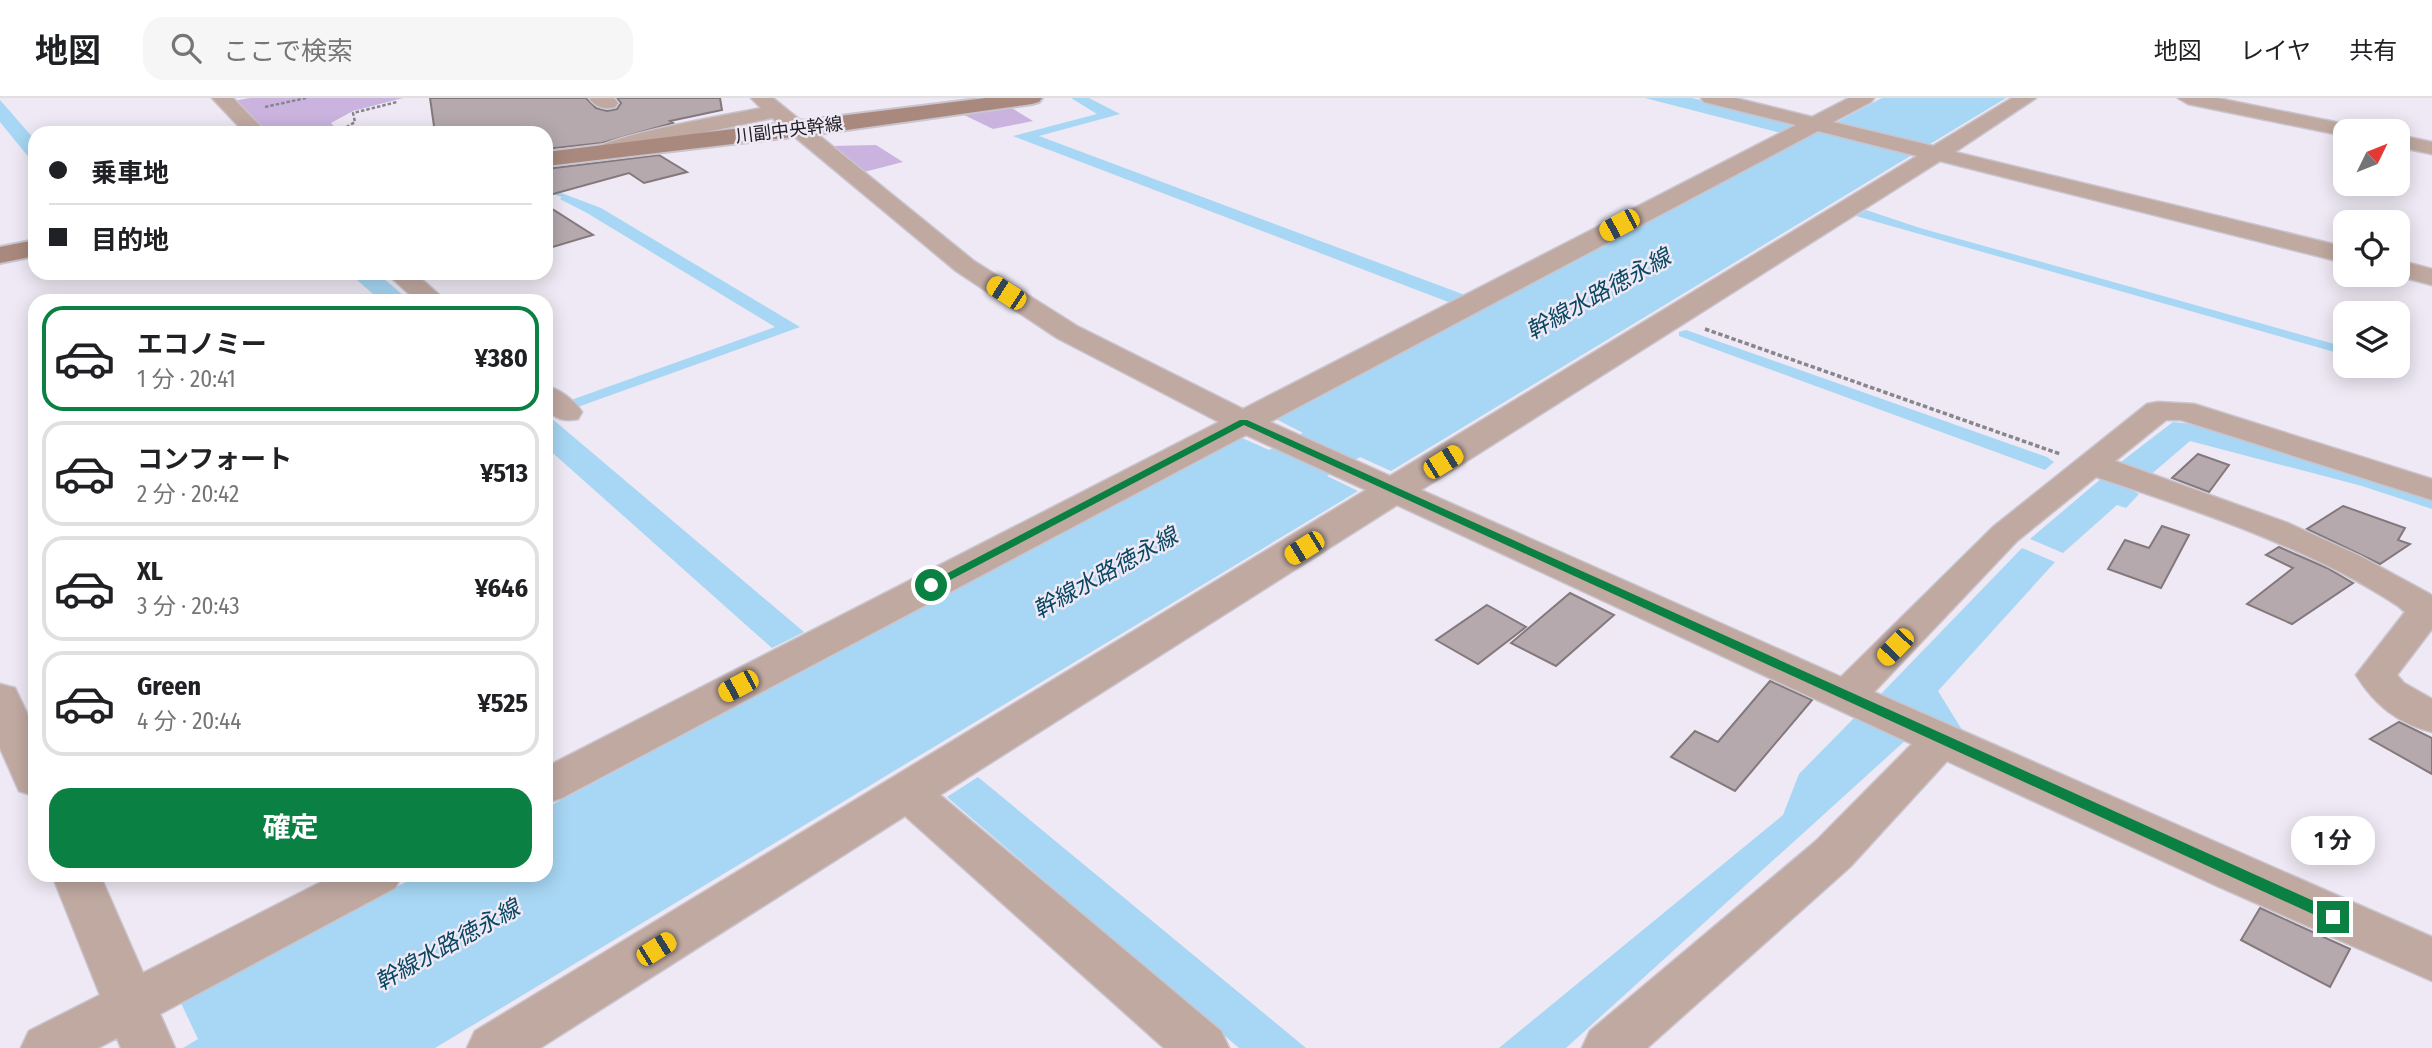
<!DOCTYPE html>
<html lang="ja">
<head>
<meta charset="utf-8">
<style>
	body { margin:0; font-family:"Fira Sans Condensed","Noto Sans JP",sans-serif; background:#f6f6f6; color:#202124; height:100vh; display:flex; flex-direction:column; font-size:26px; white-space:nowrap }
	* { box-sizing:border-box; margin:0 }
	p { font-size:23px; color:#757577 }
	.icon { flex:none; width:38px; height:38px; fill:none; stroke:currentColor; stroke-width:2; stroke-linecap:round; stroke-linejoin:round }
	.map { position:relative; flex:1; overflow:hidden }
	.side { position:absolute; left:28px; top:196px; width:525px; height:588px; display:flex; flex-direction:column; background:#fff; border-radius:21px; box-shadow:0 4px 18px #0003 }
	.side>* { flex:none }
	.top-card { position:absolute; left:28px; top:28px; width:525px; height:154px; border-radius:21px; box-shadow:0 4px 18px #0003; display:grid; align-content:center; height:154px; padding:0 21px; background:#fff }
	.needle { width:46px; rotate:47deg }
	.tools { position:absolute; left:2333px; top:21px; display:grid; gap:14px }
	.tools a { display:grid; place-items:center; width:77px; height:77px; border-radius:14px; background:#fff; box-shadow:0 4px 18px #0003; font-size:35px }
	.end { position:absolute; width:32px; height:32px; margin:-16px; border:9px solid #0b8043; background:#fff; box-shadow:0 0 0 4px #fff }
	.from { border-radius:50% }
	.bubble { position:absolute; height:49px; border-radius:21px; background:#fff; box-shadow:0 4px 18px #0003; font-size:23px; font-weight:700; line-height:49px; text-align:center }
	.car { position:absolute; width:21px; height:42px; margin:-21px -10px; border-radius:9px; box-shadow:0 0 5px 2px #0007; background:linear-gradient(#f5c518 24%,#345 0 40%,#f5c518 0 76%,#345 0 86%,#f5c518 0) }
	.top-card b { display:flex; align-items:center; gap:24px; height:66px; font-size:26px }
	.top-card b+b { border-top:2px solid #e0e0e0 }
	.top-card i { width:18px; height:18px; background:#202124 }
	ul { padding:12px 0 0; list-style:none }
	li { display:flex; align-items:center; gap:21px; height:105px; margin:0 14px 10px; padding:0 7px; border:4px solid #e0e0e0; border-radius:21px }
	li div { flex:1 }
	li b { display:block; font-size:26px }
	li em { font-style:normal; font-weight:700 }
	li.on { border-color:#0b8043 }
	li>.icon { width:63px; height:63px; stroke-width:1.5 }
	.button { display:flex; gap:14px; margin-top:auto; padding:14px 21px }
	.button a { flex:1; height:80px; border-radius:21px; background:#0b8043; color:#fff; font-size:28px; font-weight:700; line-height:80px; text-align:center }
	header { display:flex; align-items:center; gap:42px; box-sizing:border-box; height:98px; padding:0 35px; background:#fff; border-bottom:2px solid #e0e0e0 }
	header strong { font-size:33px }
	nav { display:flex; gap:38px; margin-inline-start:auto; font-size:24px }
	.search { width:490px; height:63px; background:#f6f6f6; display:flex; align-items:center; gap:18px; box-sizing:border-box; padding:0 24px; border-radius:21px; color:#757577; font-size:26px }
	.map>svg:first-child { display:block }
</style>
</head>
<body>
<header>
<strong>地図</strong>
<div class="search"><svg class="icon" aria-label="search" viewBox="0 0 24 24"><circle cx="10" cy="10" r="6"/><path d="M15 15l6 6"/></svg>ここで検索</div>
<nav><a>地図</a><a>レイヤ</a><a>共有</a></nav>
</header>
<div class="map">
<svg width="2432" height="950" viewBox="0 0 2432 950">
	<rect width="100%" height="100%" fill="#eee9f4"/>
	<path fill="#cab4df" d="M250 0H403L353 13 331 25 337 32 324 35H265L233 3Z
		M1010 9 1033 23 993 31 960 15Z
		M876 47 903 64 864 74 833 48Z"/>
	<path fill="#a7d7f4" d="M1071 0H1089L1120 16 1039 38 1465 197 1451 205 1013 38 1097 16Z
		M1645 0H1692L1799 27 1781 35Z
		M1882 0H2006L1391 373 1360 359 1327 378 1358 393 435 950H183L198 941 180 903 419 777H546V710L1242 340 1269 352 1303 335 1276 321Z
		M0 2 35 42V67L0 24Z
		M553 70 558 76 556 93 601 110 800 229 550 319 804 534 772 550 546 349V311L775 229 587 115 560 101 562 99 546 94Z
		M1866 112 1920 130 2345 249V257L1856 118Z
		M349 175H377L410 203H381Z
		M1686 232 2047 359 2054 364 2045 372 1679 238V234Z
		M2173 324 2192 326 2432 401V411L2362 388 2190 343 2148 379 2117 367Z
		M2102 380 2115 382 2139 396 2126 410 2117 407 2063 455 2030 441Z
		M2022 450 2055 464 1938 593 1964 635 1879 598Z
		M1858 616 1907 641 1566 950H1499L1783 717 1799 676Z
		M978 679 1306 950H1239L947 699Z"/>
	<path fill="#b5a9ae" stroke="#83787c" stroke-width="2" d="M430 0H586L596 10 607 13 617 11 621 5 617 0H720L722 12 670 23 673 25 602 45 546 51V35H435Z
		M659 57 687 74 644 85 629 75 546 98V71Z
		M546 107 593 137 546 151Z
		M2198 356 2229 367 2209 394 2172 380Z
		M2343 408 2405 430 2398 442 2410 446 2380 466 2307 431Z
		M2162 428 2189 437 2161 490 2108 471 2125 442 2149 450Z
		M2279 449 2327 470 2353 485 2292 526 2247 506 2293 470 2266 457Z
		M1570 495 1614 517 1556 568 1511 545Z
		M1487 507 1526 529 1478 566 1436 542Z
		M1770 583 1812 602 1735 693 1671 659 1695 633 1718 644Z
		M2399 624 2432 640V676L2370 641Z
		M2260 810 2350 851 2330 889 2241 842Z"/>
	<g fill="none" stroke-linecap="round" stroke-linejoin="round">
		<defs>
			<path id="street" d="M212 0H233L267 35H245Z
				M589 0H614L618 5 615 9C605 12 595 9 589 0Z
				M751 0H773L974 163 1077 228 1243 311 1796 27 1704 4 1701 0H1735L1812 19 1849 0H1874L1871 4 1833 24 1933 48 2012 0H2036L1955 54 2345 149V165L1940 63 1421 392 1841 579 1993 429 2147 306 2158 304 2194 306 2432 381V402L2181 322H2166L2115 363 2288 425 2360 458 2430 496 2432 498V531L2397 577 2404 585 2432 601V634C2397 625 2375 607 2356 577L2405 514 2398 508C2311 450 2195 412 2096 379L2017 443 1874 594 2432 839V883L2217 788 1947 663 1850 769 1647 950H1582L1590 933 1816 743 1912 646 1397 407 940 697 1221 933 1229 950H1164L905 718 540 950H467L475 933 1366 392 1246 337 562 700 546 705V669L1219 324 1057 240 956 173 772 20 633 50 600 61 592 60 589 55C601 38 733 16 761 10ZM1818 33 1917 58 1390 378 1270 324Z
				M2178 0H2217L2350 27 2357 29 2360 33H2345V38L2188 6Z
				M2398 37 2432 44V56L2398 49Z
				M2398 162 2432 171V187L2394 177H2398Z
				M386 175H415L446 203H417Z
				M546 288C560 291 574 302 582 314L578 321C564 324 557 321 546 312Z
				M0 586 15 590 35 632V698L19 693 0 650Z
				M52 777H100L143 875 335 777H402L395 790 160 916 175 950H121L117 940 98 950H21L29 933 100 897Z"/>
			<path id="secondary" d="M986 0H1042L1039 4 1032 6 818 36 546 68V54Z
				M35 142V158L0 165V149Z"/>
		</defs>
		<use href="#street" stroke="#c9c4ce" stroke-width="3"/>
		<use href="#secondary" stroke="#c9c4ce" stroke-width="4"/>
		<path stroke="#88858c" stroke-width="2.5" stroke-dasharray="3.5 2" stroke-linecap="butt" d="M265 9 306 0
			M337 35 355 24 353 15 397 4"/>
		<path stroke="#88858c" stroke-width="3.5" stroke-dasharray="4.5 2.5" stroke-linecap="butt" d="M1705 231 2060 356"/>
		<use href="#street" fill="#c0a9a1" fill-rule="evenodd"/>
		<use href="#secondary" fill="#a9897d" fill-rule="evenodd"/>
	</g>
	<path fill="#0b8043" d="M1240 322H1247L2338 814 2341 819 2338 823H2328L1244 327 935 490 925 487Z"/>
	<g text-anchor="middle" stroke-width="5" stroke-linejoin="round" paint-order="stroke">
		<g font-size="18" fill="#1f1d21" stroke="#eee9f4">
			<text transform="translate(789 32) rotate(-7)" y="6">川副中央幹線</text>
		</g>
		<g font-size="23" font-style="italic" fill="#094763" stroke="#eee9f4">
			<text transform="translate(1598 196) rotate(-29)" y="8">幹線水路徳永線</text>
			<text transform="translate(1105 475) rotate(-29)" y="8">幹線水路徳永線</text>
			<text transform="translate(447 847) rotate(-29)" y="8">幹線水路徳永線</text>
		</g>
	</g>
</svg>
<div class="tools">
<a><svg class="needle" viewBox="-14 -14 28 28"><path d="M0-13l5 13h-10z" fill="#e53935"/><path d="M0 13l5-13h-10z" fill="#757577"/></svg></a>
<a><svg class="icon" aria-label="locate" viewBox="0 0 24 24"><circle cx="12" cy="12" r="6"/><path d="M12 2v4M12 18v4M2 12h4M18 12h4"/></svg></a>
<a><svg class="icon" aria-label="layers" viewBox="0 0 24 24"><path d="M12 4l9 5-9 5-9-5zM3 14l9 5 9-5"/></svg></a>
</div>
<i class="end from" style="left:931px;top:487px"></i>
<i class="end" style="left:2333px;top:819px"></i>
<div class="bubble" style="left:2291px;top:718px;width:84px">1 分</div>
<i class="car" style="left:1619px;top:127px;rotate:242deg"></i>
<i class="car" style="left:1006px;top:195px;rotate:303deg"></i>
<i class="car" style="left:1443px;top:364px;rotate:58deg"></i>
<i class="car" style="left:1304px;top:450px;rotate:238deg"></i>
<i class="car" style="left:1895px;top:549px;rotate:224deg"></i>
<i class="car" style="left:738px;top:588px;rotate:242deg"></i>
<i class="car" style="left:656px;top:851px;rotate:58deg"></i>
<div class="top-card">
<b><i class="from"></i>乗車地</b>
<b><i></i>目的地</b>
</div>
<section class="side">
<ul>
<li class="on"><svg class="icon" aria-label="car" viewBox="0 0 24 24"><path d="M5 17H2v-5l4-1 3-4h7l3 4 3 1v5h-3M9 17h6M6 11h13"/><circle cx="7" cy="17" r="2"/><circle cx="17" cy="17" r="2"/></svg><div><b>エコノミー</b><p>1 分 · 20:41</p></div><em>¥380</em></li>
<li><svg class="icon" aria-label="car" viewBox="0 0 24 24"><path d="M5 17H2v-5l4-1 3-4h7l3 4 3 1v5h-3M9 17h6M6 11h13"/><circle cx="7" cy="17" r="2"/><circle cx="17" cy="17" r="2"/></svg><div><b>コンフォート</b><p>2 分 · 20:42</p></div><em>¥513</em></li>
<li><svg class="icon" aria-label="car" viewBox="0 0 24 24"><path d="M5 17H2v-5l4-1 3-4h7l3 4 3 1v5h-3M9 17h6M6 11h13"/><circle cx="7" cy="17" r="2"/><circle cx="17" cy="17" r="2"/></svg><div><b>XL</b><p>3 分 · 20:43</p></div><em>¥646</em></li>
<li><svg class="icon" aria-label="car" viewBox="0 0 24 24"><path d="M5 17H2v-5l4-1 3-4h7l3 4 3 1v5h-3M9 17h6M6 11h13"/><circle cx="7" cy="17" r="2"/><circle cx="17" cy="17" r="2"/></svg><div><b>Green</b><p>4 分 · 20:44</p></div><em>¥525</em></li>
</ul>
<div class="button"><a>確定</a></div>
</section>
</div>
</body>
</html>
